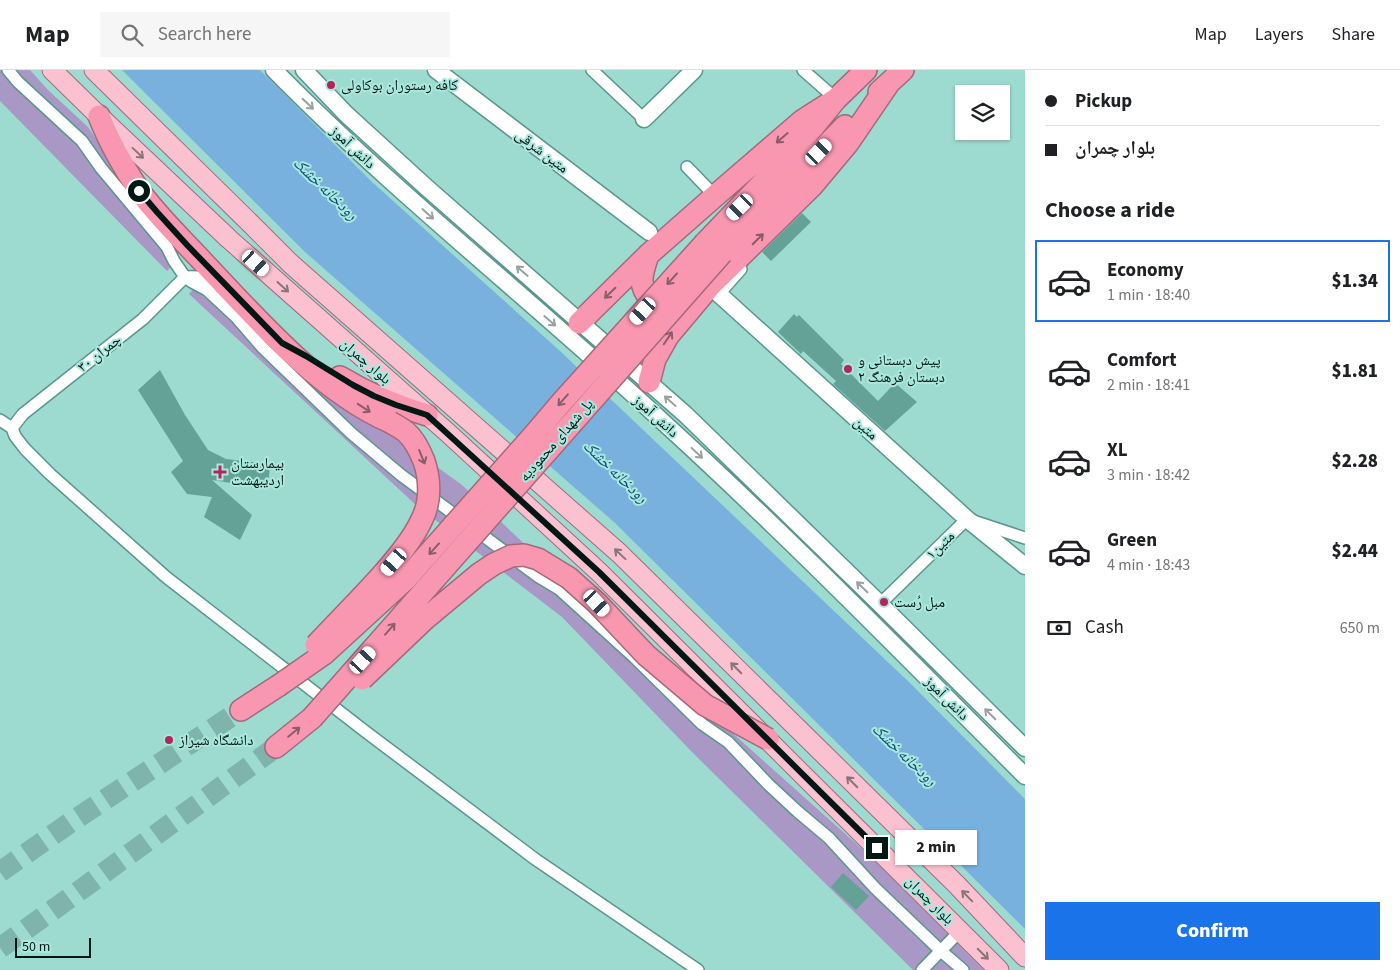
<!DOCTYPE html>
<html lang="en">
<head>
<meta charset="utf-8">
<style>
	body { margin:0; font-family:"Source Sans 3","Noto Naskh Arabic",sans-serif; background:#f6f6f6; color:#202124; height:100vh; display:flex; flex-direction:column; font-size:19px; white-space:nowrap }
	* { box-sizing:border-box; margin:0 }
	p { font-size:16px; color:#757577 }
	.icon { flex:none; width:28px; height:28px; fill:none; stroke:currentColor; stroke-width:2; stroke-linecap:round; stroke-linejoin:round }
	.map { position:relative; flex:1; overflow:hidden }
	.side { display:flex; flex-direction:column; background:#fff; width:375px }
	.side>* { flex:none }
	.hud { display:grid; align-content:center; height:110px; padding:0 20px; background:#fff }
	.fabs { position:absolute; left:955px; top:15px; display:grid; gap:10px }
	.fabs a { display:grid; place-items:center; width:55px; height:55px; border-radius:0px; background:#fff; box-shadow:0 1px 4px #0004; font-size:25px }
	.scale { position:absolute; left:15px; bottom:12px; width:76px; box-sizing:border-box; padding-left:5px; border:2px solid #001714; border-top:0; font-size:14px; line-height:18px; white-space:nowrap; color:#001714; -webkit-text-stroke:4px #aae8de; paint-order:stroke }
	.end { position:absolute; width:22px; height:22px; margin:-11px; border:6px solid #001714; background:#fff; box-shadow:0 0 0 2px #fff }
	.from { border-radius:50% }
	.bubble { position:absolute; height:35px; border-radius:0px; background:#fff; box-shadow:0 1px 4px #0004; font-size:16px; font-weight:800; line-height:35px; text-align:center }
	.car { position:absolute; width:15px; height:30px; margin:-15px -8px; border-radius:6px; box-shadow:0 0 4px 1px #0007; background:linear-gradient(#fff 24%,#345 0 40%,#fff 0 76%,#345 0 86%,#fff 0) }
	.hud b { display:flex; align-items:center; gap:18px; height:48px; font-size:19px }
	.hud b+b { border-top:1px solid #e0e0e0 }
	.hud i { width:12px; height:12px; background:#202124 }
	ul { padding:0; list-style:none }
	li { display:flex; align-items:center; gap:15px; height:82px; margin:0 10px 8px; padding:0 10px; border:2px solid transparent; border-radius:0px }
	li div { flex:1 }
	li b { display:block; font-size:19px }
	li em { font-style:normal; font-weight:800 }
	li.current { border-color:#1a73e8 }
	li>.icon { width:45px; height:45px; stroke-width:1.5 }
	h2 { padding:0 20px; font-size:22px; line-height:60px }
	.pay { display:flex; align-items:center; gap:12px; height:55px; padding:0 20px; font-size:19px }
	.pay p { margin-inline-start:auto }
	.button { display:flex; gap:10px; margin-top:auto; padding:10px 20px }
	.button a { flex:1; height:58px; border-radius:0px; background:#1a73e8; color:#fff; font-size:20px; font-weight:800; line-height:58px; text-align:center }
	header { display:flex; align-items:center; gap:30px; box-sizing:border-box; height:70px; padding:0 25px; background:#fff; border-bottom:1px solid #e0e0e0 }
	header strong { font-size:24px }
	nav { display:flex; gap:28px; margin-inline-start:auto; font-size:18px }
	.search { width:350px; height:45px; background:#f6f6f6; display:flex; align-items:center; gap:12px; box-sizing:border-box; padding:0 18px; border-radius:0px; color:#757577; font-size:19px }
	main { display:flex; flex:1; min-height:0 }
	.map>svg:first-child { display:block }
</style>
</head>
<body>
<header>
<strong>Map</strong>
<div class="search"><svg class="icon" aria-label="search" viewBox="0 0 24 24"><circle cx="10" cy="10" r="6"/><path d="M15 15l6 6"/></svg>Search here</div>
<nav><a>Map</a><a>Layers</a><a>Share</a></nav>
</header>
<main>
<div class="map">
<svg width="1025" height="900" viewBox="0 0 1025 900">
	<rect width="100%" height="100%" fill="#9ddbd1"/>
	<path fill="#a997c5" d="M0 0H30L48 20 88 57 132 123 176 175 179 187 167 201 0 31Z
		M200 211 390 363 462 415 588 534 870 786 984 900H913L693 683 562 547 417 436 189 224Z"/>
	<path fill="#79b1de" d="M122 0H260L371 111 560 281 911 614 1025 729V859L615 453 305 182Z"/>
	<path fill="#64a197" d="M802 143 811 152 771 191 762 182Z
		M794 244 797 247 799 245 844 290 841 294 878 331 895 313 917 332 885 361 833 314 836 311 803 281 801 284 778 262Z
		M160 300 185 345 208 380 226 389 270 394 268 419 212 410 252 445 240 470 204 447 212 427 187 424 171 402 183 391 138 320Z
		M843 803 869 826 856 840 831 817Z"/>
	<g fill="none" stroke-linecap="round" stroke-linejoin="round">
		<path stroke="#7eb4ab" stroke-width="21" stroke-dasharray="21 11" stroke-linecap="butt" d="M0 802 71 752 241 640
			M0 878 64 832 276 677"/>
		<defs>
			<path id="street" d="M8 0 18 12 82 71 101 98 167 177 174 191 185 207 192 212 207 220 236 247 262 277 351 363 401 405 539 507 559 519 634 587 702 654 728 672 769 715 797 741 829 768 875 818 941 881 963 900
				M592 0 644 49
				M803 0 836 29
				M687 97 715 126
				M185 207C197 206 206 207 216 215
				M719 224 741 199
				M0 350 12 358 15 366 25 379 50 404 166 507 366 662 535 789 698 900
				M12 358 23 344 143 249 185 207
				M880 534 967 449 1025 468
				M922 900 960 861"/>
			<path id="secondary" d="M274 0C396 124 534 232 662 351 787 465 905 586 1025 706
				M304 0 346 44 426 117 686 345 880 534 1025 678
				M436 0 649 162
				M644 49 694 0
				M710 216 967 449 1025 496"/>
			<path id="primary" d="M52 0 99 46 229 169 448 363 599 502 999 900
				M94 0 252 155 291 194 619 483 957 815 1025 887"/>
			<path id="highway" d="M879 22 903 0
				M99 46C109 72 123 96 138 119 157 146 182 169 204 193 256 248 319 321 390 352
				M705 173 796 78 836 29 866 0
				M722 183 845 56
				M648 185C642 204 637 214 651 230 656 235 662 237 670 237
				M579 253 648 185 715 126 803 50 836 29
				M340 307C368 324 396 336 427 345
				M649 312 655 289 668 266 710 216 812 116 848 73 889 13
				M241 640 278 616
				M276 677 312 648"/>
		</defs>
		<use href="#street" stroke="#5a968d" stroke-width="14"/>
		<use href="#secondary" stroke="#5a968d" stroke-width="19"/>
		<use href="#primary" stroke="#a26a7a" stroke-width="21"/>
		<use href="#highway" stroke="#a26a7a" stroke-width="24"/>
		<use href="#street" stroke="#fff" stroke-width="11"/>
		<use href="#secondary" stroke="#fff" stroke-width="16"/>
		<use href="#primary" stroke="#fbc1d0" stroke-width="19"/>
		<use href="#highway" stroke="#f997b1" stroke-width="21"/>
		<defs>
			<path id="highway-bridge" d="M316 575C340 549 366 524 389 497 402 482 415 466 423 447 431 430 430 409 424 391 420 381 414 369 406 362 401 358 395 355 390 352
				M362 609 425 549 479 504 494 494 511 486 524 485 538 489 569 508 597 533 646 585 705 635 768 669
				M278 616 324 584 406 509 533 366 561 333 705 173
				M312 648 722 183"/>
		</defs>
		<use href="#highway-bridge" stroke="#a26a7a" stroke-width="24" stroke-linecap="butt"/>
		<use href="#highway-bridge" stroke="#f997b1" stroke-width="21"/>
	</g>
	<defs><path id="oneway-shaft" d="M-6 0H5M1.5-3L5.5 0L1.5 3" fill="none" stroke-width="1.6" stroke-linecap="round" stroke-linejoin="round" transform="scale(1.25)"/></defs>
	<g stroke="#99a2a1">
		<use href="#oneway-shaft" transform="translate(308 34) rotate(44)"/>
		<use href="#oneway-shaft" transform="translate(428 144) rotate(42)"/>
		<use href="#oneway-shaft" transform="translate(522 201) rotate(-139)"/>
		<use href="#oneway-shaft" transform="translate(550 251) rotate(41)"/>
		<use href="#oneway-shaft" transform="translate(670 331) rotate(-138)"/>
		<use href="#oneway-shaft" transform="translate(697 383) rotate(43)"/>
		<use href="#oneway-shaft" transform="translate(862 517) rotate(-136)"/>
		<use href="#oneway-shaft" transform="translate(990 644) rotate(-135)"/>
	</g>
	<g stroke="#895d6a">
		<use href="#oneway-shaft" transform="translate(782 68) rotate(139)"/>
		<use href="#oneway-shaft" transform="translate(758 169) rotate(-45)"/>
		<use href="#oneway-shaft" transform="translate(672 209) rotate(132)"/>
		<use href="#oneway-shaft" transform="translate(610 223) rotate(136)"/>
		<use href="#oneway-shaft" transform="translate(668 268) rotate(-56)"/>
		<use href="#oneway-shaft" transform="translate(563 330) rotate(131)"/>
		<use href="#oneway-shaft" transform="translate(364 338) rotate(33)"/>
		<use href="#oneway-shaft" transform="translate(422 387) rotate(68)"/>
		<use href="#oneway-shaft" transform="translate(434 479) rotate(132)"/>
		<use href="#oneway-shaft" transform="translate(390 559) rotate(-49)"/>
		<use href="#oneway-shaft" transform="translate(294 662) rotate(-39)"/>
	</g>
	<g stroke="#8a747b">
		<use href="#oneway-shaft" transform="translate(138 83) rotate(43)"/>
		<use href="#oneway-shaft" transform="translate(283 217) rotate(42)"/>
		<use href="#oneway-shaft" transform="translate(620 484) rotate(-137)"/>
		<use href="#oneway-shaft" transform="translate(736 598) rotate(-135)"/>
		<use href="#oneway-shaft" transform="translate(852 712) rotate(-135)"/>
		<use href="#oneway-shaft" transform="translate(967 826) rotate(-134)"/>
		<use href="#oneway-shaft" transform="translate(983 884) rotate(45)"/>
	</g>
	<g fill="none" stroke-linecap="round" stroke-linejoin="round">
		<path stroke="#001714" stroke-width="6" d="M139 121 157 142 188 176 282 273 306 286 353 315 374 326 396 335 427 345 599 502 877 778"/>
	</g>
	<g fill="#b2255d" stroke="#aae8de" stroke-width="2">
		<circle cx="331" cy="15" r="5"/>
		<circle cx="848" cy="299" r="5"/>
		<path d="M217.5 394.5h5v5h5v5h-5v5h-5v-5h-5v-5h5z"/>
		<circle cx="884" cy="532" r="5"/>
		<circle cx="169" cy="670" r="5"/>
	</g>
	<g text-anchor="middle" stroke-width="4" stroke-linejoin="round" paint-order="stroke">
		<g font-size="15" fill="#001714" stroke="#aae8de" text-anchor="start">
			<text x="341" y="20">کافه رستوران بوکاولی</text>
			<text x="858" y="295">پیش دبستانی و<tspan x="858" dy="17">دبستان فرهنگ ۲</tspan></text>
			<text x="231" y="398">بیمارستان<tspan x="231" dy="17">اردیبهشت</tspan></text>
			<text x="894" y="537">مبل رُست</text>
			<text x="179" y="675">دانشگاه شیراز</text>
		</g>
		<g font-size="15" fill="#001714" stroke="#aae8de">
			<text transform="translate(353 77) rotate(43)" y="5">دانش آموز</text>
			<text transform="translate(542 81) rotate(37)" y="5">متین شرقی</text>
			<text transform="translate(99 283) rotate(-38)" y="5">۳۰ چمران</text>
			<text transform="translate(366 291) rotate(41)" y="5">بلوار چمران</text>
			<text transform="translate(656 346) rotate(42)" y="5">دانش آموز</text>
			<text transform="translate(866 358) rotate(42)" y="5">متین</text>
			<text transform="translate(556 370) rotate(-49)" y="5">پل شهدای محمودیه</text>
			<text transform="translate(940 475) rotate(-45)" y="5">متین۱</text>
			<text transform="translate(947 628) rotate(45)" y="5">دانش آموز</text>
			<text transform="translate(930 830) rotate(45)" y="5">بلوار چمران</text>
		</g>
		<g font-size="16" font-style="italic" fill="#0a4f79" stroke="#aae8de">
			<text transform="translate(326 118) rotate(44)" y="6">رودخانه خشک</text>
			<text transform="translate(616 401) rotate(44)" y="6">رودخانه خشک</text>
			<text transform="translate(905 684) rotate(44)" y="6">رودخانه خشک</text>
		</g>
	</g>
</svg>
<div class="fabs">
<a><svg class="icon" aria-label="layers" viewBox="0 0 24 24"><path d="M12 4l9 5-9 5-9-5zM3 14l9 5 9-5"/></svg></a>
</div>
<div class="scale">50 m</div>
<i class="end from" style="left:139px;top:121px"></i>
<i class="end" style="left:877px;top:778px"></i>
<div class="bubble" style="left:895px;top:760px;width:82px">2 min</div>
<i class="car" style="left:819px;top:82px;rotate:44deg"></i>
<i class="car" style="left:740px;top:137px;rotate:225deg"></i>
<i class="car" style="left:256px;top:193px;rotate:132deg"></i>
<i class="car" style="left:643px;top:241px;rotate:222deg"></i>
<i class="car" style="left:394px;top:492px;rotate:221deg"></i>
<i class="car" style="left:597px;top:533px;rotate:137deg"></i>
<i class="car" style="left:363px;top:590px;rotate:42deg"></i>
</div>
<section class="side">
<div class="hud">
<b><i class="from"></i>Pickup</b>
<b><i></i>بلوار چمران</b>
</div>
<h2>Choose a ride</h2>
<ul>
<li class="current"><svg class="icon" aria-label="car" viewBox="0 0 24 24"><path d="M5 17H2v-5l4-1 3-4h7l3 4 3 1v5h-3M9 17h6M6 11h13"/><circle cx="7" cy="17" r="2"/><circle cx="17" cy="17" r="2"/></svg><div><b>Economy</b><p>1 min · 18:40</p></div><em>$1.34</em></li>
<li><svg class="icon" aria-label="car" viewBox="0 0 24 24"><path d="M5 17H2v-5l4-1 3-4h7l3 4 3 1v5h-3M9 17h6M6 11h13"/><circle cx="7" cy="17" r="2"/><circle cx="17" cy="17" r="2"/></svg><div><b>Comfort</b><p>2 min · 18:41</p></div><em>$1.81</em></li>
<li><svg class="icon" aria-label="car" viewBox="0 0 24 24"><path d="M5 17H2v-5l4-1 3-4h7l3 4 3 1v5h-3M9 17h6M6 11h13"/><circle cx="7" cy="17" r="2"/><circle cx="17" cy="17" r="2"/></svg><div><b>XL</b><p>3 min · 18:42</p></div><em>$2.28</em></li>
<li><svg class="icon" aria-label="car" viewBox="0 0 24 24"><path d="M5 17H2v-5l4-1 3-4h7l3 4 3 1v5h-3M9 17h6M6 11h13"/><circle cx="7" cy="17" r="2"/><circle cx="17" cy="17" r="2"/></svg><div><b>Green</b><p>4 min · 18:43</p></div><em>$2.44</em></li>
</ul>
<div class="pay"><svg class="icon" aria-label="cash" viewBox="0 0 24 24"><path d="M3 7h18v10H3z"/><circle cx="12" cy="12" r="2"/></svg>Cash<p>650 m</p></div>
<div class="button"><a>Confirm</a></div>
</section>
</main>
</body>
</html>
